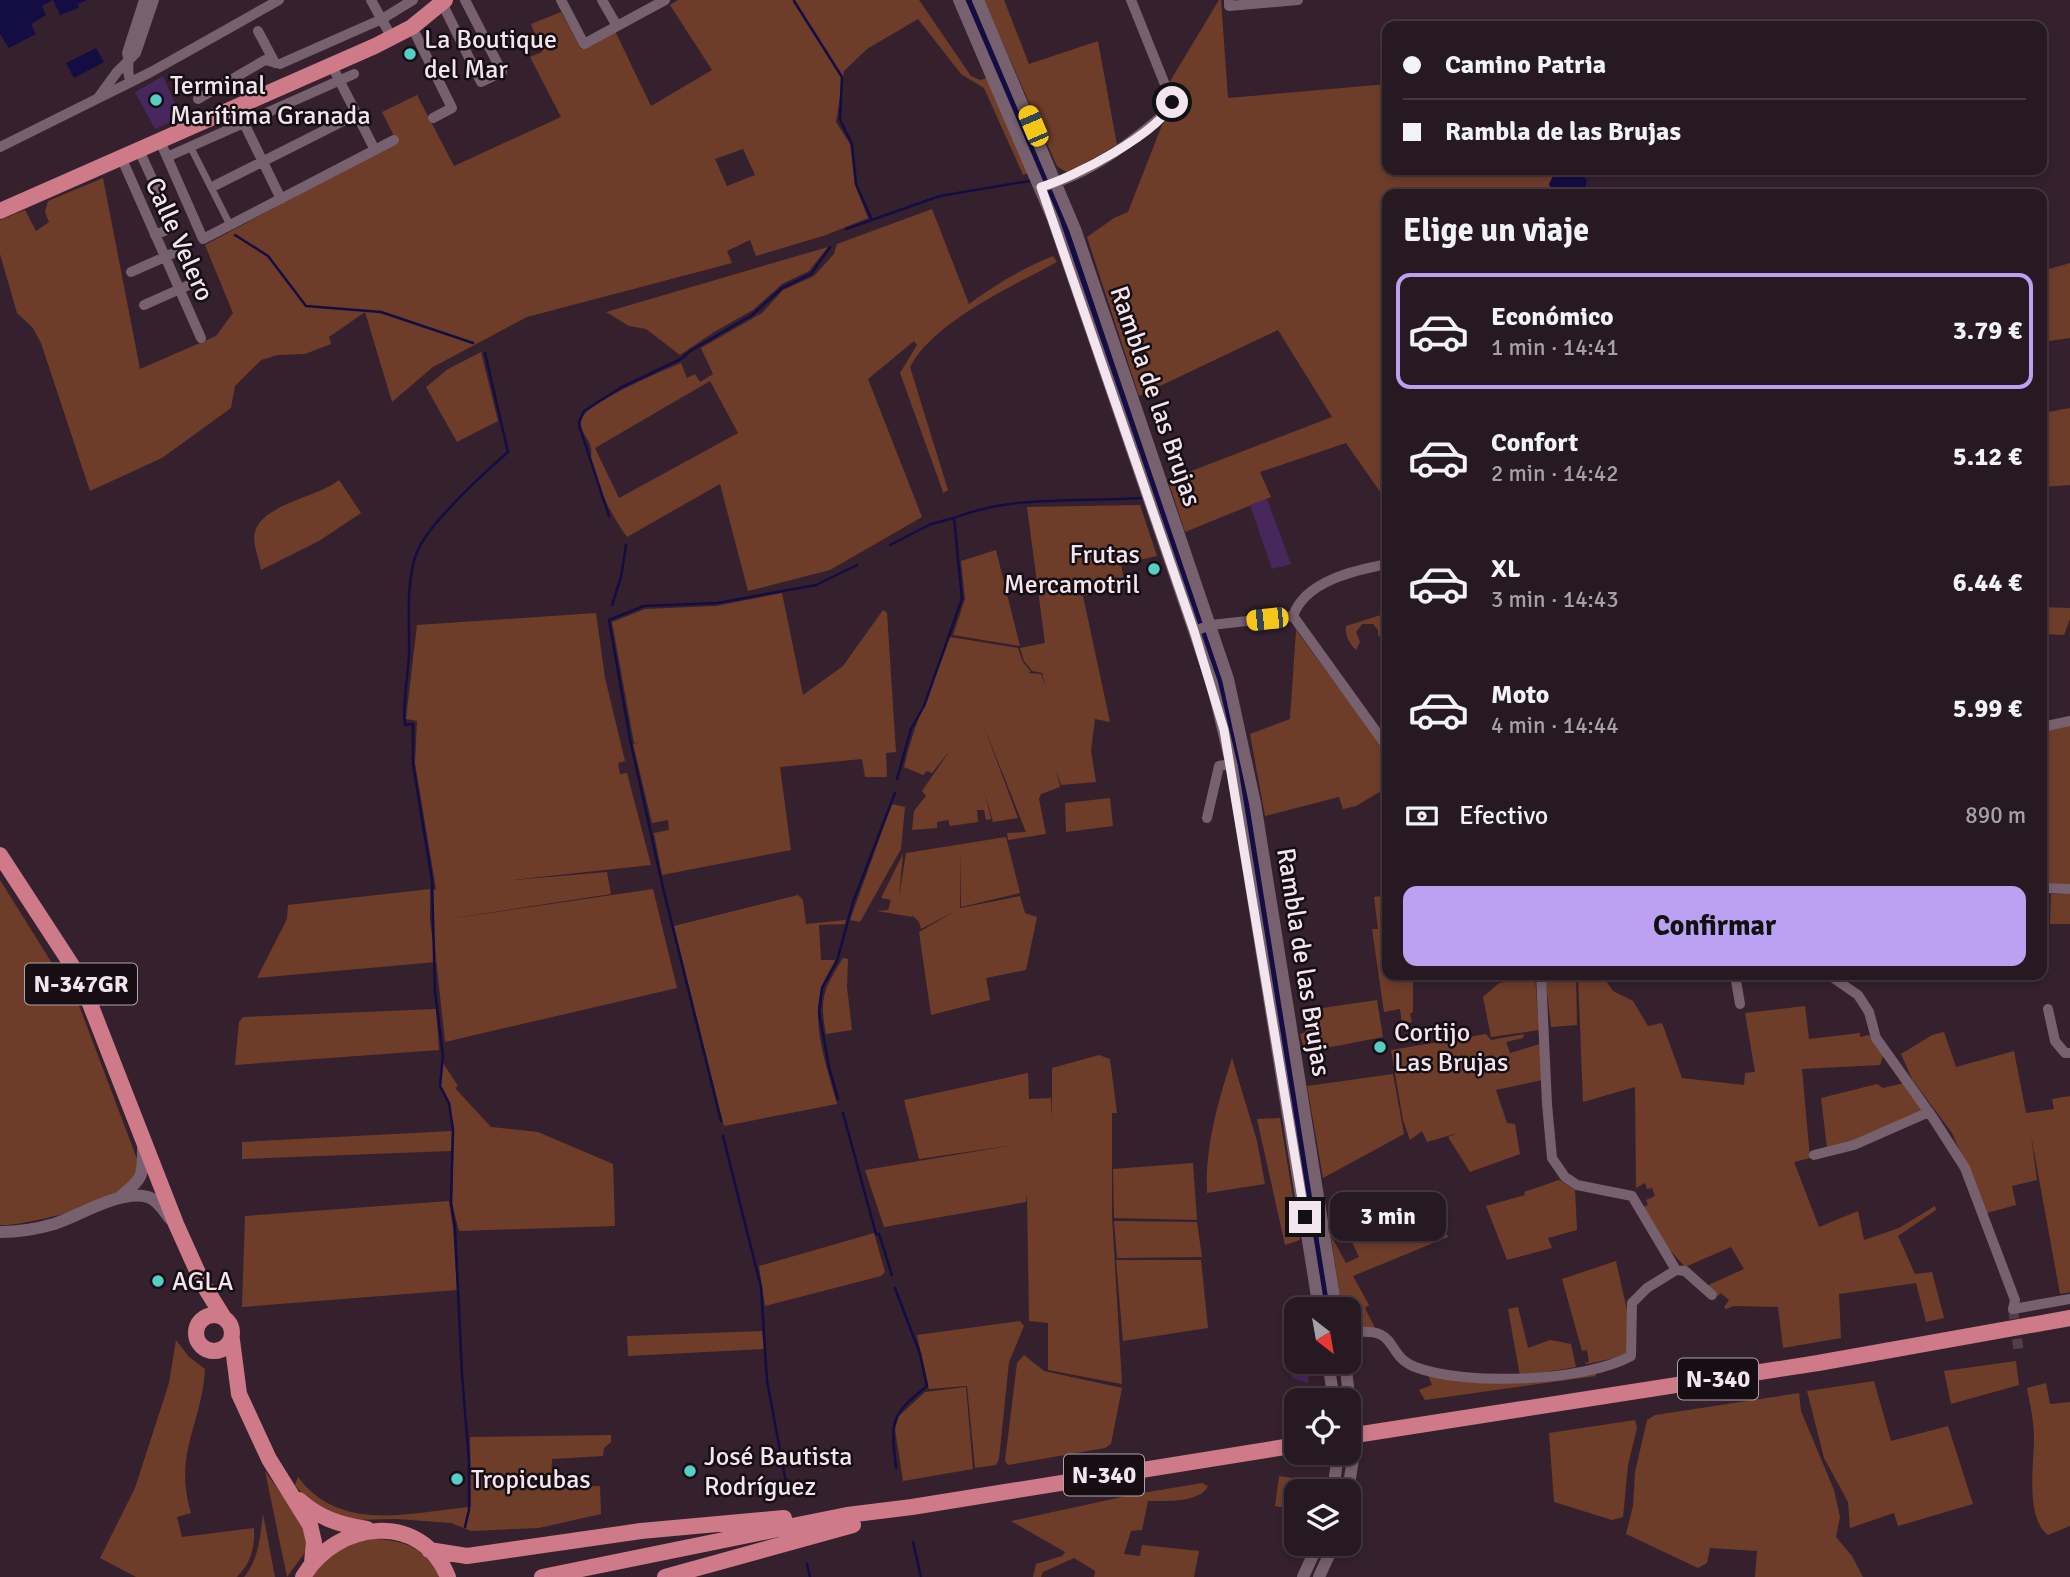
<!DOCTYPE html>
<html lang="es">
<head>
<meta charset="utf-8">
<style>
	body { margin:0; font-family:Signika,sans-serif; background:#2f222a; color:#f1f3f6; height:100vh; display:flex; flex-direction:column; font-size:26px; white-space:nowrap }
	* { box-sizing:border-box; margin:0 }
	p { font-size:23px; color:#a4a0a5 }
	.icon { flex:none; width:38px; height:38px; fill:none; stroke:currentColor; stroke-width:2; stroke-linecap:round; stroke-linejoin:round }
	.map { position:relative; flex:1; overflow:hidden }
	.sheet { position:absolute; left:1382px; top:189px; width:665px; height:791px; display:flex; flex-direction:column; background:#271922; border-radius:14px; box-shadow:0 4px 10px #0003,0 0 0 2px #433840 }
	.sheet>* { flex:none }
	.guide { position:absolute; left:1382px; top:21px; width:665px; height:154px; border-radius:14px; box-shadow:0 4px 10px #0003,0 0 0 2px #433840; display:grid; align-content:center; height:154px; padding:0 21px; background:#271922 }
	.needle { width:46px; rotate:149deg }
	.controls { position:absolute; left:1284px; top:1297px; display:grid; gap:14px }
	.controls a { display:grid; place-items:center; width:77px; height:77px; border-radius:14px; background:#271922; box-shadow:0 4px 10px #0003,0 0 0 2px #433840; font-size:35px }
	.end { position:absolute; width:32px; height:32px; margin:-16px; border:9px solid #f2e5ed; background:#111; box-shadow:0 0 0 4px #111 }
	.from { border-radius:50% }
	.bubble { position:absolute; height:49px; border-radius:14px; background:#271922; box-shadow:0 4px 10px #0003,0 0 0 2px #433840; font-size:23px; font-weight:700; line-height:49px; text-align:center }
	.car { position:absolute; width:21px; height:42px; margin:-21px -10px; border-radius:9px; box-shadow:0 0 5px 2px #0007; background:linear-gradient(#f5c518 24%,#345 0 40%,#f5c518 0 76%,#345 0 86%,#f5c518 0) }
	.guide b { display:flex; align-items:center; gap:24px; height:66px; font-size:26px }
	.guide b+b { border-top:2px solid #433840 }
	.guide i { width:18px; height:18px; background:#f1f3f6 }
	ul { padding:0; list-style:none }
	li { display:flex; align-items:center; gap:21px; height:116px; margin:0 14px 10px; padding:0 7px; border:4px solid transparent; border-radius:14px }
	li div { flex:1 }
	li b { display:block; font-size:26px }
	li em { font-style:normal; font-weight:700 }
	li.active { border-color:#bca0f2 }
	li>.icon { width:63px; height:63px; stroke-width:1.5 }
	h2 { padding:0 21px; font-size:32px; line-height:84px }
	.pay { display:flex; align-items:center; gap:18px; height:77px; padding:0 21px; font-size:26px }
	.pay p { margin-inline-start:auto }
	.primary-button { display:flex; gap:14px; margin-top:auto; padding:14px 21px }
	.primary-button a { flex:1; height:80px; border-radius:14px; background:#bca0f2; color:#111; font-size:28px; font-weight:700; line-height:80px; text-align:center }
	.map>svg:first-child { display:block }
</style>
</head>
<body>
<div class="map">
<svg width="2070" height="1577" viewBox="0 0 2070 1577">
	<rect width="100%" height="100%" fill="#34212d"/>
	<path fill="#6e3d2a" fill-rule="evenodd" d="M678 0H919L971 76 980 80 987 78 1028 173 1023 175 984 88 961 74 918 19 867 49 844 71 836 122 850 144 855 185 868 218 826 235 756 256 750 240 727 251 732 263 527 317 433 367 392 402 365 312 329 337 331 344 305 354 278 355 261 360 235 386 231 408 162 458 90 491 41 343 33 328 17 313 0 254V220L25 210 36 231 49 222 45 212 48 201 103 178 140 369 216 336 233 313 205 245 397 142 382 112 417 95 454 166 561 117 530 57 542 52 531 24 561 12 581 49 615 31 651 106 712 70 670 5ZM743 149 755 175 727 186 715 159Z
		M984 0H1004L1029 64 1098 41 1117 145 1068 173 1057 166Z
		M1219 0H1221L1228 98 1388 84V170H1556L1550 190 1553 194H1388V503L1346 443 1260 472 1271 497 1185 532 1168 480 1332 417 1278 330 1139 396 1087 237 1114 218 1128 212 1162 125 1182 102 1169 83Z
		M932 209 969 304C995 285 1023 268 1053 256L1057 262C1013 286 934 321 910 367L948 490 943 493 942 489 900 373 917 345 914 341 868 379 922 517 830 570 748 591 720 484 627 537C612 516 598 489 592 464 590 459 592 453 591 448 589 437 577 430 582 418 590 401 662 371 681 363L687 378 695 374 700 382 713 374 701 348 762 313 783 290 814 276 834 254 837 244ZM710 381 738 433 619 498 595 448Z
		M828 247 809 271 782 284 753 310 714 332 680 355 646 329 629 326 606 312Z
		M2070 263V338L2042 342V271Z
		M481 352 498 421 457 442 426 387 448 369Z
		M2070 408V485L2042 487V413Z
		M339 480 361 513 319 541 261 570C259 559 252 543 255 532 262 504 319 497 339 480Z
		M1140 505 1157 556 1121 564 1125 585 1083 596 1110 722 1095 719 1091 751 1096 782 1061 785 1056 769 1060 787 1041 794 1039 799 1046 834 1008 840 1007 833 1026 832 983 724 1018 818 993 822 984 790 991 819 986 820 984 810H977L978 822 950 826 948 820 937 822V828L912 830 914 811 926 796 922 791 951 749 932 773 927 771 923 775 904 767C914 722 935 680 950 637L1018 648 1023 662 1031 672 1028 673 1041 674 1046 688 1042 673 1032 671 1024 661 1020 648 1045 643 1027 507Z
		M996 550 1020 646 953 635 965 599 961 561Z
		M782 593 803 695 843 666 883 610 887 613 896 752 886 753 887 777H865L862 759 780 767 791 850 662 875 654 833 669 830 668 820 652 823 633 744 641 742 634 743 612 622 645 609 716 606Z
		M2042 607 2070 608V619L2064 635 2042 634Z
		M596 613 605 678 625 761 618 763 620 774 627 773 651 865 503 881 607 872 611 894 435 921 653 889 677 988 445 1042 432 921 433 890 436 889 415 763 417 721 406 719 417 625Z
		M1384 614 1388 632 1378 636V630L1373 624H1362L1356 632 1360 642 1356 650C1349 643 1345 636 1346 626Z
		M1296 630 1388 755V787L1356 806 1343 809 1339 797 1265 816 1250 734 1290 719Z
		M2070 724V886L2042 885V731Z
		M1110 798 1113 826 1066 832 1065 803Z
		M892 804 905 807 901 849 860 922 850 920Z
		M1006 837 1020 893 961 907 960 848V908L1020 896 1025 913 1037 917 1026 970 986 978 990 1000 931 1015 919 932 959 909 921 929 919 922 911 914 913 917 877 911 888 910 891 900 881 898 903 854 899 898 906 853Z
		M0 880 80 1008 137 1159C137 1163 138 1166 137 1170 131 1202 34 1223 6 1225H0Z
		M430 889V922L436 962 257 978 287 919 288 905Z
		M2051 894H2070V924H2050Z
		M798 895 803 900 806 924 846 920 845 924 819 925 821 960H835C831 970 823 980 821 990 811 1026 828 1070 837 1104L724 1126 674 926Z
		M1388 895V975H1413V1012L1410 1014 1412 1022 1402 1024 1400 1009 1384 1012 1372 929H1378L1374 897Z
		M843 958 848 959 847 987 852 1030 826 1034C819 997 824 989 843 958Z
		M1545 975H1576L1577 1025 1551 1027Z
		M1578 975H1602L1613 991 1633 1001 1648 1026 1662 1023 1682 1078 1744 1085 1745 1073 1755 1072 1745 1013 1805 1006 1809 1039 1860 1033V1037L1869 1035 1883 1056 1880 1065 1802 1069 1810 1158 1794 1162 1819 1227 1858 1211 1864 1240 1899 1228 1935 1206 1936 1210 1898 1236 1915 1274 1932 1272 1944 1318 1926 1322 1916 1283 1839 1294 1841 1338 1783 1348 1778 1307 1734 1306 1726 1309 1724 1307 1729 1300 1721 1293 1718 1296 1704 1287 1744 1269 1731 1247 1685 1267 1658 1237 1643 1207 1648 1205 1646 1200 1655 1196 1652 1188 1647 1189 1645 1183 1636 1188 1635 1087 1583 1102Z
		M1535 976 1539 1030 1491 1037 1483 997 1499 983Z
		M1377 1000 1383 1037 1305 1052 1300 1034 1306 1032 1302 1011Z
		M436 1009 439 1050 235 1065 239 1022 243 1017Z
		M1944 1032 1956 1067 2014 1051 2026 1113 2054 1109 2052 1099 2070 1096V1292L2060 1294 2031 1135 2037 1180 2012 1186 2016 1205 1987 1213 1952 1133 1912 1079 1901 1054 1932 1035Z
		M1486 1034 1491 1040 1524 1034 1523 1038 1506 1042 1510 1053 1540 1044 1542 1080 1496 1090 1507 1123 1515 1124 1520 1154 1470 1172 1448 1137 1458 1133 1427 1142 1422 1131 1410 1140 1403 1120 1391 1050Z
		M1099 1055 1110 1059 1117 1113H1112V1216L1122 1384 1048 1370V1323L1029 1321 1027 1193 1026 1202 884 1227 865 1170 1014 1145 919 1159 904 1100 1028 1073 1029 1099 1051 1098 1052 1120V1068Z
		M1232 1058 1257 1141 1265 1184 1207 1193C1205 1146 1218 1102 1232 1058Z
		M443 1063 458 1086 455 1088 491 1127 538 1132 613 1164 615 1226 459 1231 452 1204 454 1130 449 1102 441 1085Z
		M1393 1074 1404 1134 1323 1178 1307 1086Z
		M1904 1083 1925 1110 1855 1141 1827 1148 1821 1098 1877 1084 1883 1088Z
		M1280 1118 1300 1240 1285 1245 1257 1119Z
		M452 1131 451 1151 242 1159V1142Z
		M1193 1163 1197 1220 1114 1218 1113 1169Z
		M1559 1180 1575 1190 1577 1230 1548 1238 1552 1248 1507 1260 1486 1206 1525 1195 1524 1192Z
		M449 1201 453 1228 457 1290 242 1307 245 1216Z
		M1434 1204 1448 1237 1353 1276 1369 1305 1365 1308 1375 1328 1349 1329V1309H1342L1331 1236 1346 1263 1359 1257 1351 1240Z
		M1114 1221 1197 1222 1202 1257 1117 1258Z
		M874 1233 885 1272 881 1276 765 1306 759 1266Z
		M1116 1260H1201L1208 1328 1123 1341Z
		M1616 1261 1627 1310 1628 1351 1624 1356 1587 1364 1584 1363 1589 1362 1587 1350 1582 1351 1562 1279Z
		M1518 1307 1528 1348 1550 1340 1571 1344 1576 1367 1520 1376 1508 1309Z
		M1020 1321 1024 1326 1009 1362 999 1459 996 1465 975 1468 967 1386 929 1389 917 1335Z
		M762 1331 764 1349 628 1356 627 1336Z
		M176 1340 189 1357 205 1369C202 1425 173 1453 191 1513L177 1517 182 1537 254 1528C255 1548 251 1563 237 1577H136L100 1558 135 1488 169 1383Z
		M1024 1355 1044 1371 1122 1388 1111 1444 1105 1448 1008 1465 1005 1461 1017 1363Z
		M2016 1361 2019 1385 1951 1404 1944 1371Z
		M1595 1371 1596 1376 1425 1400 1419 1390 1432 1385 1428 1375 1459 1379Z
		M1874 1381 1891 1441 1948 1426 1973 1504 1898 1526 1894 1513 1850 1528 1848 1502 1824 1458 1807 1391Z
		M2046 1383 2050 1404 2070 1402V1526L2048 1535C2025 1518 2034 1463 2034 1438 2034 1421 2030 1404 2027 1388Z
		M966 1387 973 1469 903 1481 895 1429 899 1416 925 1392Z
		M1799 1393 1801 1411 1834 1490 1840 1517 1836 1537 1852 1556 1863 1577H1755L1757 1551 1710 1548 1707 1563 1698 1568 1626 1534 1633 1506 1635 1472 1647 1420 1655 1415Z
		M1635 1420 1637 1428 1628 1465 1623 1517 1612 1520 1554 1502 1549 1433Z
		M611 1435V1442L604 1448 603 1456 552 1459 551 1488 600 1486 601 1514 539 1528 471 1531 451 1523 397 1519 347 1520 308 1501 295 1485 298 1477C340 1533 407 1513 469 1507L471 1506 470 1437Z
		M265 1471 307 1530 306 1551 287 1577Z
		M1279 1476 1306 1480 1326 1489 1297 1491V1528L1287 1526 1291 1509 1275 1506Z
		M1202 1483 1208 1486C1200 1503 1165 1501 1148 1501L1142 1530 1131 1531 1124 1554 1140 1556 1142 1545 1199 1551 1194 1577H1094L1095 1571 1074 1558 1043 1572 1041 1577H1033L1036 1564 1062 1556 1065 1552 1011 1521 1136 1494Z
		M263 1514 275 1577H244C259 1559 260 1537 263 1514Z
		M367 1538C406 1541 419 1544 442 1577H312L331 1554Z"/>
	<path fill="#140d43" d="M0 0H87L78 4 79 8 60 15 53 0 42 6 46 15 31 24 36 34 9 48 0 34Z
		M963 0H975L1051 177 1143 438 1239 732 1333 1309H1323L1234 762 1133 442Z
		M96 48 104 62 74 78 66 63Z
		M1556 170H1581L1587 181 1583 194H1553L1549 184Z"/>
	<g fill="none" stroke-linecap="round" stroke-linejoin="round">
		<path stroke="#140d43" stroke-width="2.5" d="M794 1 842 77 840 120 852 144 856 184 871 218
			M846 229 940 196 1029 181
			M235 235 268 256 306 306 381 312 473 343
			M609 516 580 428 579 422 584 411 622 387 681 359 690 351 752 315 782 288 811 274 830 247
			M890 545 931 524 954 518
			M612 605 621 577 626 545
			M897 779 911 729 924 706 962 599 954 518C1012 495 1080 502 1141 498
			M838 1099 829 1067 819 1012 822 988 837 961 853 902 895 793
			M843 1113 876 1234H879L892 1275
			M721 1121 663 888 630 739 609 620 644 606 717 603 816 585 857 565
			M723 1136 761 1287 767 1381 788 1493
			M895 1288 920 1354 927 1386C889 1417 891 1420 896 1468
			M1345 1460V1452
			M465 1527 469 1510V1461L462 1374 455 1228 451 1203 453 1130 449 1103 440 1086 443 1056 435 991 432 880 413 764V724L405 725C402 706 408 675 409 655 410 622 405 583 417 552 428 524 484 473 508 452L485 353
			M913 1542 921 1577
			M807 1564 810 1577"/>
	</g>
	<path fill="#48275c" d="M163 76 181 117 155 129 135 92Z
		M1267 499 1291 564 1272 569 1250 505Z
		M1374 1210 1383 1222 1366 1230 1360 1217Z
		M1293 1362H1310L1308 1383 1292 1378Z"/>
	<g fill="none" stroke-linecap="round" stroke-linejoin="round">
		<path stroke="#503e4a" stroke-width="10" stroke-dasharray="10 5" stroke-linecap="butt" d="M2013 1309 2019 1353"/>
		<path stroke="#503e4a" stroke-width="12" stroke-dasharray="12 6" stroke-linecap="butt" d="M1353 1459V1428"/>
		<path stroke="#77616e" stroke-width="7" d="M190 146 230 225"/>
		<path stroke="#77616e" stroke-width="10" d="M371 0 392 38
			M561 0 584 44 665 0
			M602 0 617 26
			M1229 0V6L1298 0
			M442 3 481 82 502 72 465 0
			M412 27 452 108 433 118
			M258 31 275 63
			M332 66 375 150
			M131 82C125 71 131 64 127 53L144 0
			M98 98 117 72 136 53 154 0
			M198 99 265 60 280 64 382 19 413 0
			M241 117 281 199
			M160 141 203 239 394 140
			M0 147 151 72 279 0
			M139 150 174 227 155 235
			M121 157 201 338
			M167 157 354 74
			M216 185 357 114
			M1041 187C1090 175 1133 141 1170 109L1172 102 1131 0
			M131 272 185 248
			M144 305 198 281
			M1293 616 1388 748
			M1293 616C1305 581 1355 570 1388 564
			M1194 631 1211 625 1293 616
			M2042 727 2070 721
			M1207 818 1219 766 1231 764
			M2042 888 2070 889
			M1735 975 1740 1004
			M1829 975 1858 995 1869 1012 1876 1038 1933 1118 1965 1168 2015 1300 2013 1309 2070 1299
			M2048 1009 2055 1041 2065 1053H2070
			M1814 1155 1854 1145 1929 1112
			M1676 1270 1685 1271 1712 1295
			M1349 1333C1401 1325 1383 1354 1415 1367 1465 1386 1584 1382 1631 1356L1632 1303 1647 1288 1676 1270 1632 1196 1577 1185 1565 1177 1552 1158 1547 1104 1541 975"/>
		<path stroke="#77616e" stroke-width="12" d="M959 0 1053 219 1212 683 1232 767 1319 1309
			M978 0 1075 229 1228 679 1255 803 1336 1309
			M121 1196C144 1178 143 1175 143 1147
			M0 1232C18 1232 37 1229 54 1224 79 1216 121 1189 148 1197 158 1200 164 1211 170 1219
			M1328 1362 1334 1400
			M1345 1362 1353 1428
			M1333 1491 1337 1462
			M1348 1491 1353 1459
			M1303 1577 1318 1544
			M1319 1577 1334 1544"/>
		<path stroke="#ce7a88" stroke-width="16" d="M0 211 375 46 412 27 445 0
			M0 855 71 964 87 996 176 1224 203 1284 224 1318
			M196 1333a18 18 0 1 1 36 0a18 18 0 1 1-36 0Z
			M232 1340 239 1394 269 1459 310 1525 314 1542 312 1563
			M1349 1436 1818 1363 2070 1318
			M299 1500C319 1518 340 1525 367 1529
			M429 1550 467 1556 641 1531 784 1518
			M303 1577C336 1521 421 1510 448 1577
			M542 1577 847 1515 912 1507 1297 1445
			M665 1577 853 1525"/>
	</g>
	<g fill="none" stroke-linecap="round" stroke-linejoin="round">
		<path stroke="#f2e5ed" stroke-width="9" d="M1172 102C1163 131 1071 179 1041 187L1194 631 1224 730 1305 1217"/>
	</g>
	<g fill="#55cec5" stroke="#160e13" stroke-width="2.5">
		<circle cx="410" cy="54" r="7"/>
		<circle cx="156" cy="100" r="7"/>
		<circle cx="1154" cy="569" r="7"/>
		<circle cx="1380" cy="1047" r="7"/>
		<circle cx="158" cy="1281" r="7"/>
		<circle cx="690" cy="1471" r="7"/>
		<circle cx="457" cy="1479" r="7"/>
	</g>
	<g text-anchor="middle" stroke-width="5" stroke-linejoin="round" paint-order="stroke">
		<g fill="#160e13" stroke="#b0a4ac" stroke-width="2">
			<rect x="25" y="963.5" width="112" height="41" rx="5"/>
			<rect x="1678" y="1358.5" width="80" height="41" rx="5"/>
			<rect x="1064" y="1454.5" width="80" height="41" rx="5"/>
		</g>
		<g font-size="24" font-weight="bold" fill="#f2e5ed">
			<text x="81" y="992">N-347GR</text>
			<text x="1718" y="1387">N-340</text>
			<text x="1104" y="1483">N-340</text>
		</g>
		<g font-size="26" fill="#f2e5ed" stroke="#160e13" text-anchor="start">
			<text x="424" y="48">La Boutique<tspan x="424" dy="30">del Mar</tspan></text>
			<text x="170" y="94">Terminal<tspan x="170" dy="30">Marítima Granada</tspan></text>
			<text x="1140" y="563" text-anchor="end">Frutas<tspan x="1140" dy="30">Mercamotril</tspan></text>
			<text x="1394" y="1041">Cortijo<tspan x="1394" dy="30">Las Brujas</tspan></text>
			<text x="172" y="1290">AGLA</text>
			<text x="704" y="1465">José Bautista<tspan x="704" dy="30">Rodríguez</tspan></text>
			<text x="471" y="1488">Tropicubas</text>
		</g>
		<g font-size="26" fill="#f2e5ed" stroke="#160e13">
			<text transform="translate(180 239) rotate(66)" y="9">Calle Velero</text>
			<text transform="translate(1156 396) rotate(71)" y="9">Rambla de las Brujas</text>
			<text transform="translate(1304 962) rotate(81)" y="9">Rambla de las Brujas</text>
		</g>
	</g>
</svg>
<div class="controls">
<a><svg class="needle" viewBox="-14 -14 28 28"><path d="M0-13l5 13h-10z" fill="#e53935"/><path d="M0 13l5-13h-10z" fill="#a4a0a5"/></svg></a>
<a><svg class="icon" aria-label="locate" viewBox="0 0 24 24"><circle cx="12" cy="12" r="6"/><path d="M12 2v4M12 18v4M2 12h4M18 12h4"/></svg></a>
<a><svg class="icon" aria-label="layers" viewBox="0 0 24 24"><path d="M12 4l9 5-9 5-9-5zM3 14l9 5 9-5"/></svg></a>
</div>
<i class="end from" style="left:1172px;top:102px"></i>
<i class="end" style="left:1305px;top:1217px"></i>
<div class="bubble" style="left:1330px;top:1192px;width:116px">3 min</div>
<i class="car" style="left:1033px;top:126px;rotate:337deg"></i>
<i class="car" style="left:1267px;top:619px;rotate:264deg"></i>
<div class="guide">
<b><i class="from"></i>Camino Patria</b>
<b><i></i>Rambla de las Brujas</b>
</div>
<section class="sheet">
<h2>Elige un viaje</h2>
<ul>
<li class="active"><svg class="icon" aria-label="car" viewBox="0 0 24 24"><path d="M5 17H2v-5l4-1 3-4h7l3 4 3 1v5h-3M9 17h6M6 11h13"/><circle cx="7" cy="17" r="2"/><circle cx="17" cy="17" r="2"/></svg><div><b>Económico</b><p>1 min · 14:41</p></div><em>3.79 €</em></li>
<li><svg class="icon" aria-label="car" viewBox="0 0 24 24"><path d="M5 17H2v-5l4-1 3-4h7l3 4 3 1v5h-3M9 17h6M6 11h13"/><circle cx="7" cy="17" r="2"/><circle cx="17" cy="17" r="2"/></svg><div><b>Confort</b><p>2 min · 14:42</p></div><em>5.12 €</em></li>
<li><svg class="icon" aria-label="car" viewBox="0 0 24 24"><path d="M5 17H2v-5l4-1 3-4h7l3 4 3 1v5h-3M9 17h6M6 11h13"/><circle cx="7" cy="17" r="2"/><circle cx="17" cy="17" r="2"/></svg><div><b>XL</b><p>3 min · 14:43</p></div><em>6.44 €</em></li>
<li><svg class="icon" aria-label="car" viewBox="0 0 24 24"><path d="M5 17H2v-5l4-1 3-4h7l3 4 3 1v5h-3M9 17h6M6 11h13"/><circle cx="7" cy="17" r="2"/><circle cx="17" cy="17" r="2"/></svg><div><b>Moto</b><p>4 min · 14:44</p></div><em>5.99 €</em></li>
</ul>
<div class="pay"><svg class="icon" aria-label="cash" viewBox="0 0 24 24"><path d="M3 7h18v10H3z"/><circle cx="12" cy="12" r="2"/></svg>Efectivo<p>890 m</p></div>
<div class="primary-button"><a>Confirmar</a></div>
</section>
</div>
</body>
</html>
